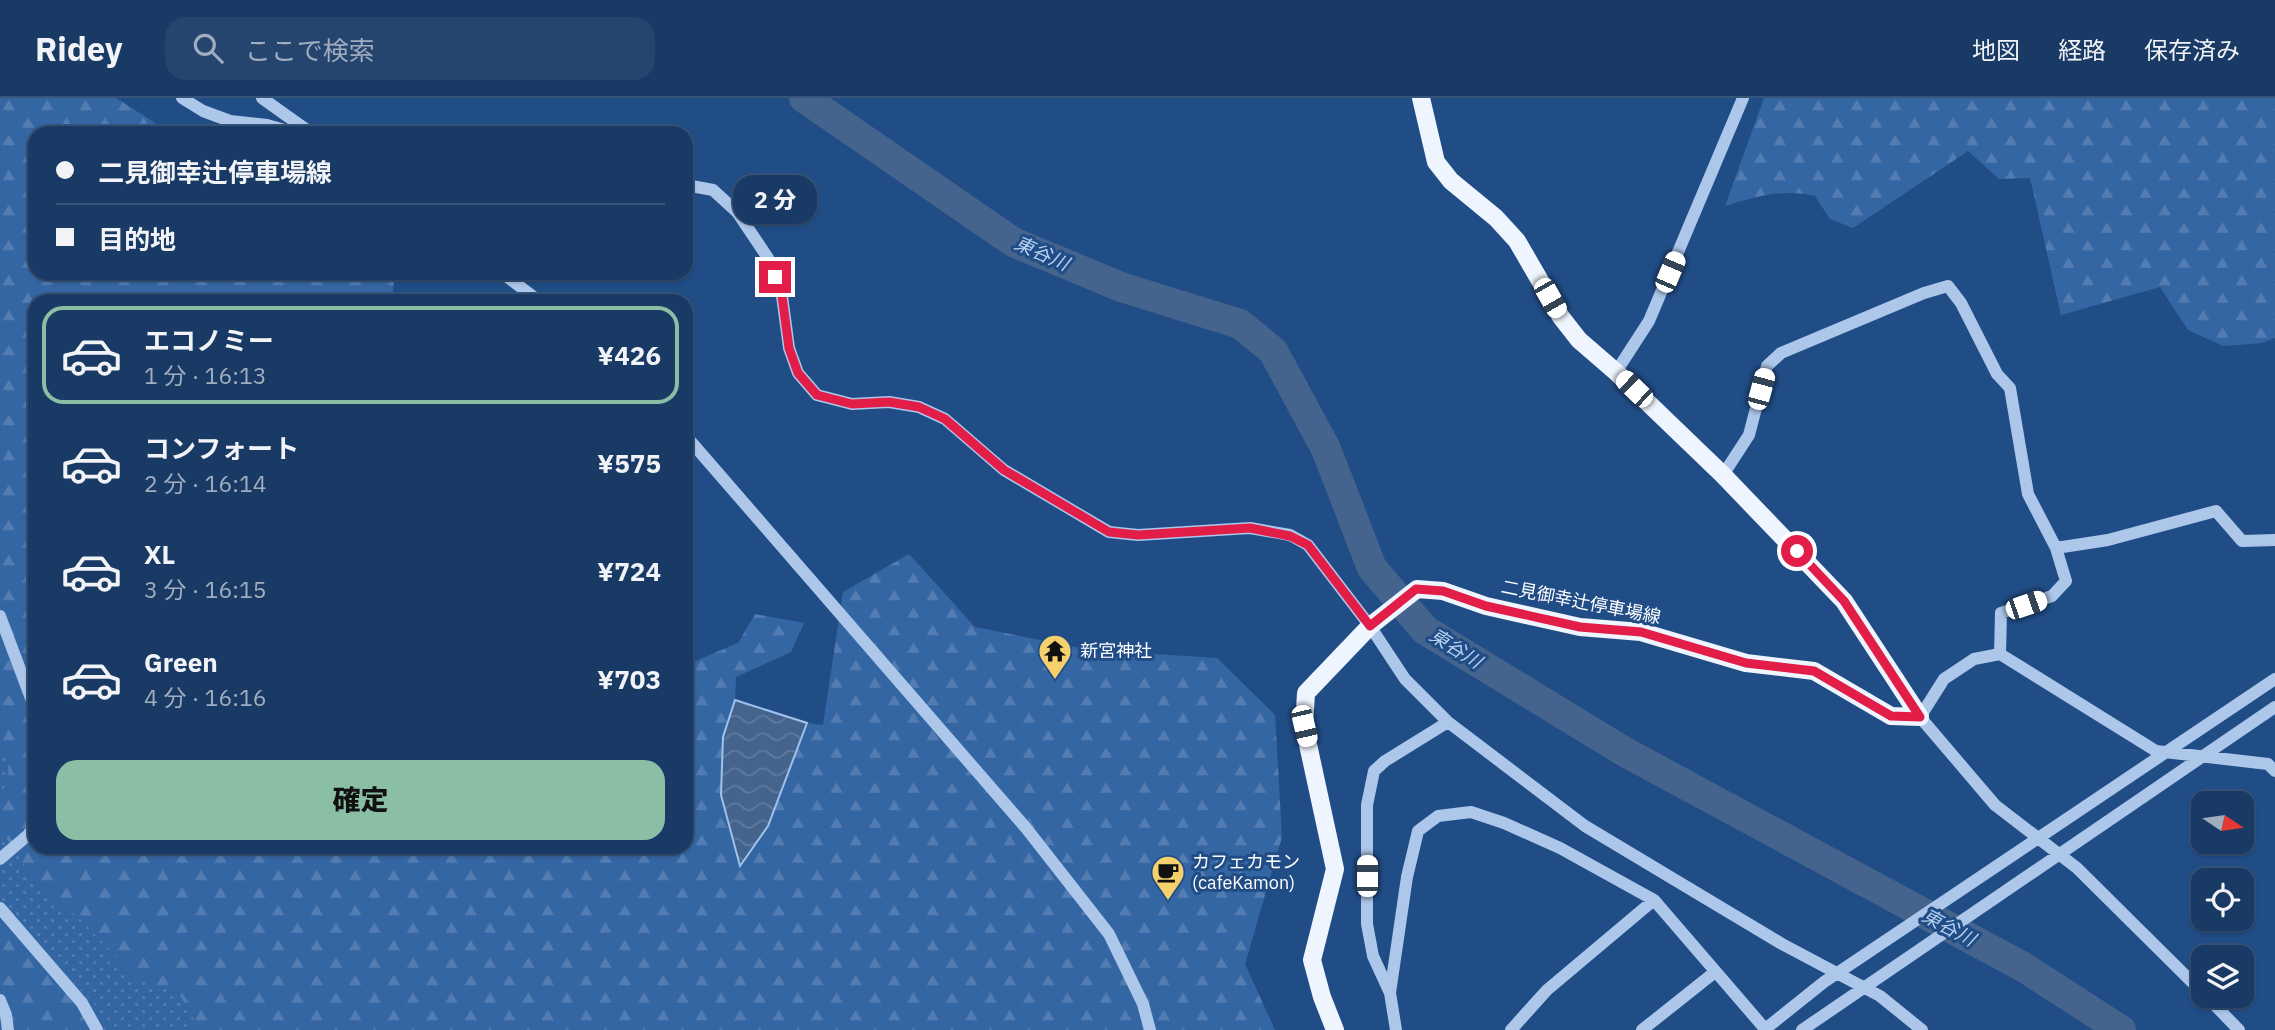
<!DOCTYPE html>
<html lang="ja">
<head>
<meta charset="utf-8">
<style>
	body { margin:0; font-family:"IBM Plex Sans","Noto Sans JP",sans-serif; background:#26456e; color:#f1f3f6; height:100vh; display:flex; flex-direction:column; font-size:26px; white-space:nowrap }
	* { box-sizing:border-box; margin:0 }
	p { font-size:23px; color:#9fadbf }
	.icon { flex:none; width:38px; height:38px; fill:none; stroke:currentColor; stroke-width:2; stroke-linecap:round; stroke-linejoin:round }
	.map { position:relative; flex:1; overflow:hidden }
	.side { position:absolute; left:28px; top:196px; width:665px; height:560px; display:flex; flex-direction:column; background:#193a65; border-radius:21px; box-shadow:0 2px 5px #0004,0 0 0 2px #375479 }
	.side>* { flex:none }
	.guide { position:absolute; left:28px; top:28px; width:665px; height:154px; border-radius:21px; box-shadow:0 2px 5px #0004,0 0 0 2px #375479; display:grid; align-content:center; height:154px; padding:0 28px; background:#193a65 }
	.needle { width:46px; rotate:103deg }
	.fabs { position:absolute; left:2191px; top:693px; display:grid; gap:14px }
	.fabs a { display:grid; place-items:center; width:63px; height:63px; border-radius:14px; background:#193a65; box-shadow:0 2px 5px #0004,0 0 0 2px #375479; font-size:35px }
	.end { position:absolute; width:32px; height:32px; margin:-16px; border:9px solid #e11d48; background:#fff; box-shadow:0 0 0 4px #fff }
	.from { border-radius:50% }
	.bubble { position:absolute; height:49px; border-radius:21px; background:#193a65; box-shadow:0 2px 5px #0004,0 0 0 2px #375479; font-size:23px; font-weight:800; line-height:49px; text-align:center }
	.car { position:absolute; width:21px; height:42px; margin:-21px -10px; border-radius:9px; box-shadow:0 0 5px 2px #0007; background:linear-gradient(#fff 24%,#345 0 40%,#fff 0 76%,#345 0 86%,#fff 0) }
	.guide b { display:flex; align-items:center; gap:24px; height:66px; font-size:26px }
	.guide b+b { border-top:2px solid #375479 }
	.guide i { width:18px; height:18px; background:#f1f3f6 }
	ul { padding:12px 0 0; list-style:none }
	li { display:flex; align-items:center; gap:21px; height:98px; margin:0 14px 10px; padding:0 14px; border:4px solid transparent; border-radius:21px }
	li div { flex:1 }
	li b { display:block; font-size:26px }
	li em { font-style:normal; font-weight:800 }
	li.current { border-color:#8abfa5 }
	li>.icon { width:63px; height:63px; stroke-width:1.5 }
	.primary-button { display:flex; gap:14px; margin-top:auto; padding:14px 28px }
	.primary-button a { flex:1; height:80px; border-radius:21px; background:#8abfa5; color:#111; font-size:28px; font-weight:800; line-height:80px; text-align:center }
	header { display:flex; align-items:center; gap:42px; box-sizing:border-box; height:98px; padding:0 35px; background:#193a65; border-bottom:2px solid #375479 }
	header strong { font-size:33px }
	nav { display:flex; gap:38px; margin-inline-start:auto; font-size:24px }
	.search { width:490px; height:63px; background:#26456e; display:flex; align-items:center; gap:18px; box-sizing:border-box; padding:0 24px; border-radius:21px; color:#9fadbf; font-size:26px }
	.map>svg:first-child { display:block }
</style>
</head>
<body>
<header>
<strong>Ridey</strong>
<div class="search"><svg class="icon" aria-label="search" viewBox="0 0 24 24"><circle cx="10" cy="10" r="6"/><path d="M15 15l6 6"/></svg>ここで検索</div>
<nav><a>地図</a><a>経路</a><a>保存済み</a></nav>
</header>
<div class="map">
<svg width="2275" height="932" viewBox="0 0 2275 932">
	<defs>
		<pattern id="grass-dots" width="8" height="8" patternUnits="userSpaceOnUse" patternTransform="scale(1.75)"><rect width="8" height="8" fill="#3566a4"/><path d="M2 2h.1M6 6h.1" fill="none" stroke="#537db2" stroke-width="1.8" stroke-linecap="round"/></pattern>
		<pattern id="forest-firs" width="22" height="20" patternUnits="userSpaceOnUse" patternTransform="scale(1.75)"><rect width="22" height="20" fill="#3566a4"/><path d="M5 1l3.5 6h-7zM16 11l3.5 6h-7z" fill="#537db2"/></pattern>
		<pattern id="water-waves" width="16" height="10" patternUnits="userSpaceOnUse" patternTransform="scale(1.75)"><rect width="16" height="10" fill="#44638d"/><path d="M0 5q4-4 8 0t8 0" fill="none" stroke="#607a9e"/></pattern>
	</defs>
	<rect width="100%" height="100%" fill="#214d87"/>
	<path fill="url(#grass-dots)" d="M0 381 35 749 266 932H0Z"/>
	<path fill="url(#forest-firs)" d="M0 0H116L171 35H35V175H395L392 201 396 203H35V749H686V567L738 545 755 516 804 525 791 554 736 579 735 602 807 625 823 627 843 494 909 456 975 529 1090 552 1217 560 1275 617 1282 739 1245 866 1275 932H197L191 914 176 892 139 883 81 822 56 802 29 774 4 737H0V694L9 685 8 668 0 642Z
		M1764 0H2275V240L2262 245 2223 248 2188 232 2160 189 2061 217 2030 80 1999 81 1968 53 1853 130 1830 121 1815 98C1784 90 1755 99 1725 108Z
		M0 800 58 869 99 911 106 932H5L0 913Z"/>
	<path fill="url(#water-waves)" stroke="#9fc2eb" stroke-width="2" d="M735 602 807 625 768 728 740 768 721 697 723 639Z"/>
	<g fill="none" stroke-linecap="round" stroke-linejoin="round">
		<path stroke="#44638d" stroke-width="30" d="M804 0 1013 144 1121 189 1240 226 1273 253 1326 351 1372 470 1425 532 1625 654 2025 870 2121 932"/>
		<path stroke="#acc7ea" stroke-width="12" d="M182 0 203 13 230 23 267 27 295 35
			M262 0 311 35
			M686 87 713 92 737 114 768 160 782 198 789 250 798 275 817 297 852 306 889 304 919 309 945 321 1004 372 1109 434 1138 437 1250 430 1290 437 1308 447 1370 528 1405 581 1448 624 1585 728 1782 846 1880 898 1922 932
			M502 175 539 203
			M1616 274 1649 223 1743 0
			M686 338 1026 730 1109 836 1143 906 1150 932
			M1723 377 1749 337 1767 268 1781 255 1924 195 1948 188 1961 205 1997 276 2010 290 2028 396 2056 450 2066 483 2052 498 2001 515 2000 556
			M2056 450 2108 442 2216 413 2242 443 2275 442
			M0 518 35 611
			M0 761 28 737 35 727
			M0 810 82 905 97 932
			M1390 895 1407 779 1418 733 1438 718 1471 714 1504 725 1560 750 1654 802 1766 932
			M2203 895 2077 770 1995 707 1920 619 1944 581 1974 561 2000 556 2156 653 2268 666 2275 673
			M2206 898 2239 932
			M0 902 6 917 8 932
			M1396 932 1390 895 1373 858 1367 826V707L1374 673 1385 663 1448 624
			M1511 932 1547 892 1654 802
			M1642 932 1715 874
			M1764 932 1824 884 2275 581
			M1802 932 2275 609"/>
		<path stroke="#eff5fe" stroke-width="18" d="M1421 0 1436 64 1451 83 1496 120 1517 143 1561 219 1579 242 1616 274 1723 377 1844 503 1920 619
			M1335 932 1322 899 1312 862 1335 771 1304 628 1306 595 1370 528 1417 491 1443 493 1486 508 1580 529 1641 534 1746 565 1814 573 1891 618 1920 619"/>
	</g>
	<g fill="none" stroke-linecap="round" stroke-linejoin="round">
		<path stroke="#e11d48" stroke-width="9" d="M775 179 782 198 789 250 798 275 817 297 852 306 889 304 919 309 945 321 1004 372 1109 434 1138 437 1250 430 1290 438 1308 447 1370 528 1416 491 1443 493 1486 508 1580 529 1641 534 1746 565 1814 573 1891 618 1920 619 1844 503 1797 453"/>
	</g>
	<defs>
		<symbol id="temple-pin" viewBox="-11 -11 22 30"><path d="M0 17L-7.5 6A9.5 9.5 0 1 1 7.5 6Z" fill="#f6d06d" stroke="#214d87"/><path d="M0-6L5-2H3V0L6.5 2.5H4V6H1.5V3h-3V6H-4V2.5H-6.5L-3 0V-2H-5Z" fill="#111"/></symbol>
		<symbol id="cafe-pin" viewBox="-11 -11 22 30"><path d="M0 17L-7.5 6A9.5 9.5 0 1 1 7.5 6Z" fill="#f6d06d" stroke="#214d87"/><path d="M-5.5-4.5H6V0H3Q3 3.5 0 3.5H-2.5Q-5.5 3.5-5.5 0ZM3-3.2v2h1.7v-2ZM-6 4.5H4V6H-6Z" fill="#111"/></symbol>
	</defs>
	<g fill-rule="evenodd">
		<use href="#temple-pin" x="1036" y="534" width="38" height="52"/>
		<use href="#cafe-pin" x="1149" y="755" width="38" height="52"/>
	</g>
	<g text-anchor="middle" stroke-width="6" stroke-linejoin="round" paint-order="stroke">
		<g font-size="18" fill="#fff" stroke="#214d87">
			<text transform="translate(1581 504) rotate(11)" y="6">二見御幸辻停車場線</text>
		</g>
		<g font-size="18" fill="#fff" stroke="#214d87" text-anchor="start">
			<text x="1080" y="559">新宮神社</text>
			<text x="1192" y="770">カフェカモン<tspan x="1192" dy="21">(cafeKamon)</tspan></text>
		</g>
		<g font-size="19" font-style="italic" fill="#b7d1f1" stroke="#214d87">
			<text transform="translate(1042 155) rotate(24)" y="7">東谷川</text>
			<text transform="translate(1456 550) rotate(32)" y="7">東谷川</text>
			<text transform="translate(1949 829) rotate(28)" y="7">東谷川</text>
		</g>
	</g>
</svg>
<div class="fabs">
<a><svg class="needle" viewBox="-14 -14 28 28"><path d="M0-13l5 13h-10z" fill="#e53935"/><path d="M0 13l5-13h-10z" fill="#9fadbf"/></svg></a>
<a><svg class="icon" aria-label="locate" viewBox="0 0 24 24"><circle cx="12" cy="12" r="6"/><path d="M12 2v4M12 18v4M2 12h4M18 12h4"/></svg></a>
<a><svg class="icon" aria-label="layers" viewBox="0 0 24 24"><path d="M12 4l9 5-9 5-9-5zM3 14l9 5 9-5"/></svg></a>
</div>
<i class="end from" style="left:1797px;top:453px"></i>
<i class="end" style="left:775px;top:179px"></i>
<div class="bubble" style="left:733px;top:77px;width:84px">2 分</div>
<i class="car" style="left:1670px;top:174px;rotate:23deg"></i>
<i class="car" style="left:1550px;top:200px;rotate:150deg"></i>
<i class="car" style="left:1634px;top:291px;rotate:314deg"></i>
<i class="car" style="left:1761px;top:291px;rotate:15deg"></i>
<i class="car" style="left:2026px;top:507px;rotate:71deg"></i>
<i class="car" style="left:1304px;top:628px;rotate:167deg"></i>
<i class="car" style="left:1367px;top:778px;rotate:0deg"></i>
<div class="guide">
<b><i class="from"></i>二見御幸辻停車場線</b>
<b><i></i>目的地</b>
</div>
<section class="side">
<ul>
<li class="current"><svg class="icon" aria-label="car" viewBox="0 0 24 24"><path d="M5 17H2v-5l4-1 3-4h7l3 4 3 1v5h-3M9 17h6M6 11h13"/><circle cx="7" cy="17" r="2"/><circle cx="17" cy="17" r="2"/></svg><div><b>エコノミー</b><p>1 分 · 16:13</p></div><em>¥426</em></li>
<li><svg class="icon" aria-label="car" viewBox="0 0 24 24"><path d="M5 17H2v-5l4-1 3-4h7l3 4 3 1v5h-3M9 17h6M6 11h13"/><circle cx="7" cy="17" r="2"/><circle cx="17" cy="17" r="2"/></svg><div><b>コンフォート</b><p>2 分 · 16:14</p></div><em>¥575</em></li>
<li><svg class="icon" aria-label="car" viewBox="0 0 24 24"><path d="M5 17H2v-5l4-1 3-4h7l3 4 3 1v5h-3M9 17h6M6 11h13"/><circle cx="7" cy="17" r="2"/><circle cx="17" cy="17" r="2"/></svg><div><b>XL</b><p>3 分 · 16:15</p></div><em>¥724</em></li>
<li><svg class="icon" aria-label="car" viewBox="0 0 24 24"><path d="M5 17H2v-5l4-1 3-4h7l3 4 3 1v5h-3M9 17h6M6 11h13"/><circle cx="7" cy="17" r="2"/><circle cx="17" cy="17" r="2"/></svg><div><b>Green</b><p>4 分 · 16:16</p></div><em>¥703</em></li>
</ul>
<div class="primary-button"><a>確定</a></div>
</section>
</div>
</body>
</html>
